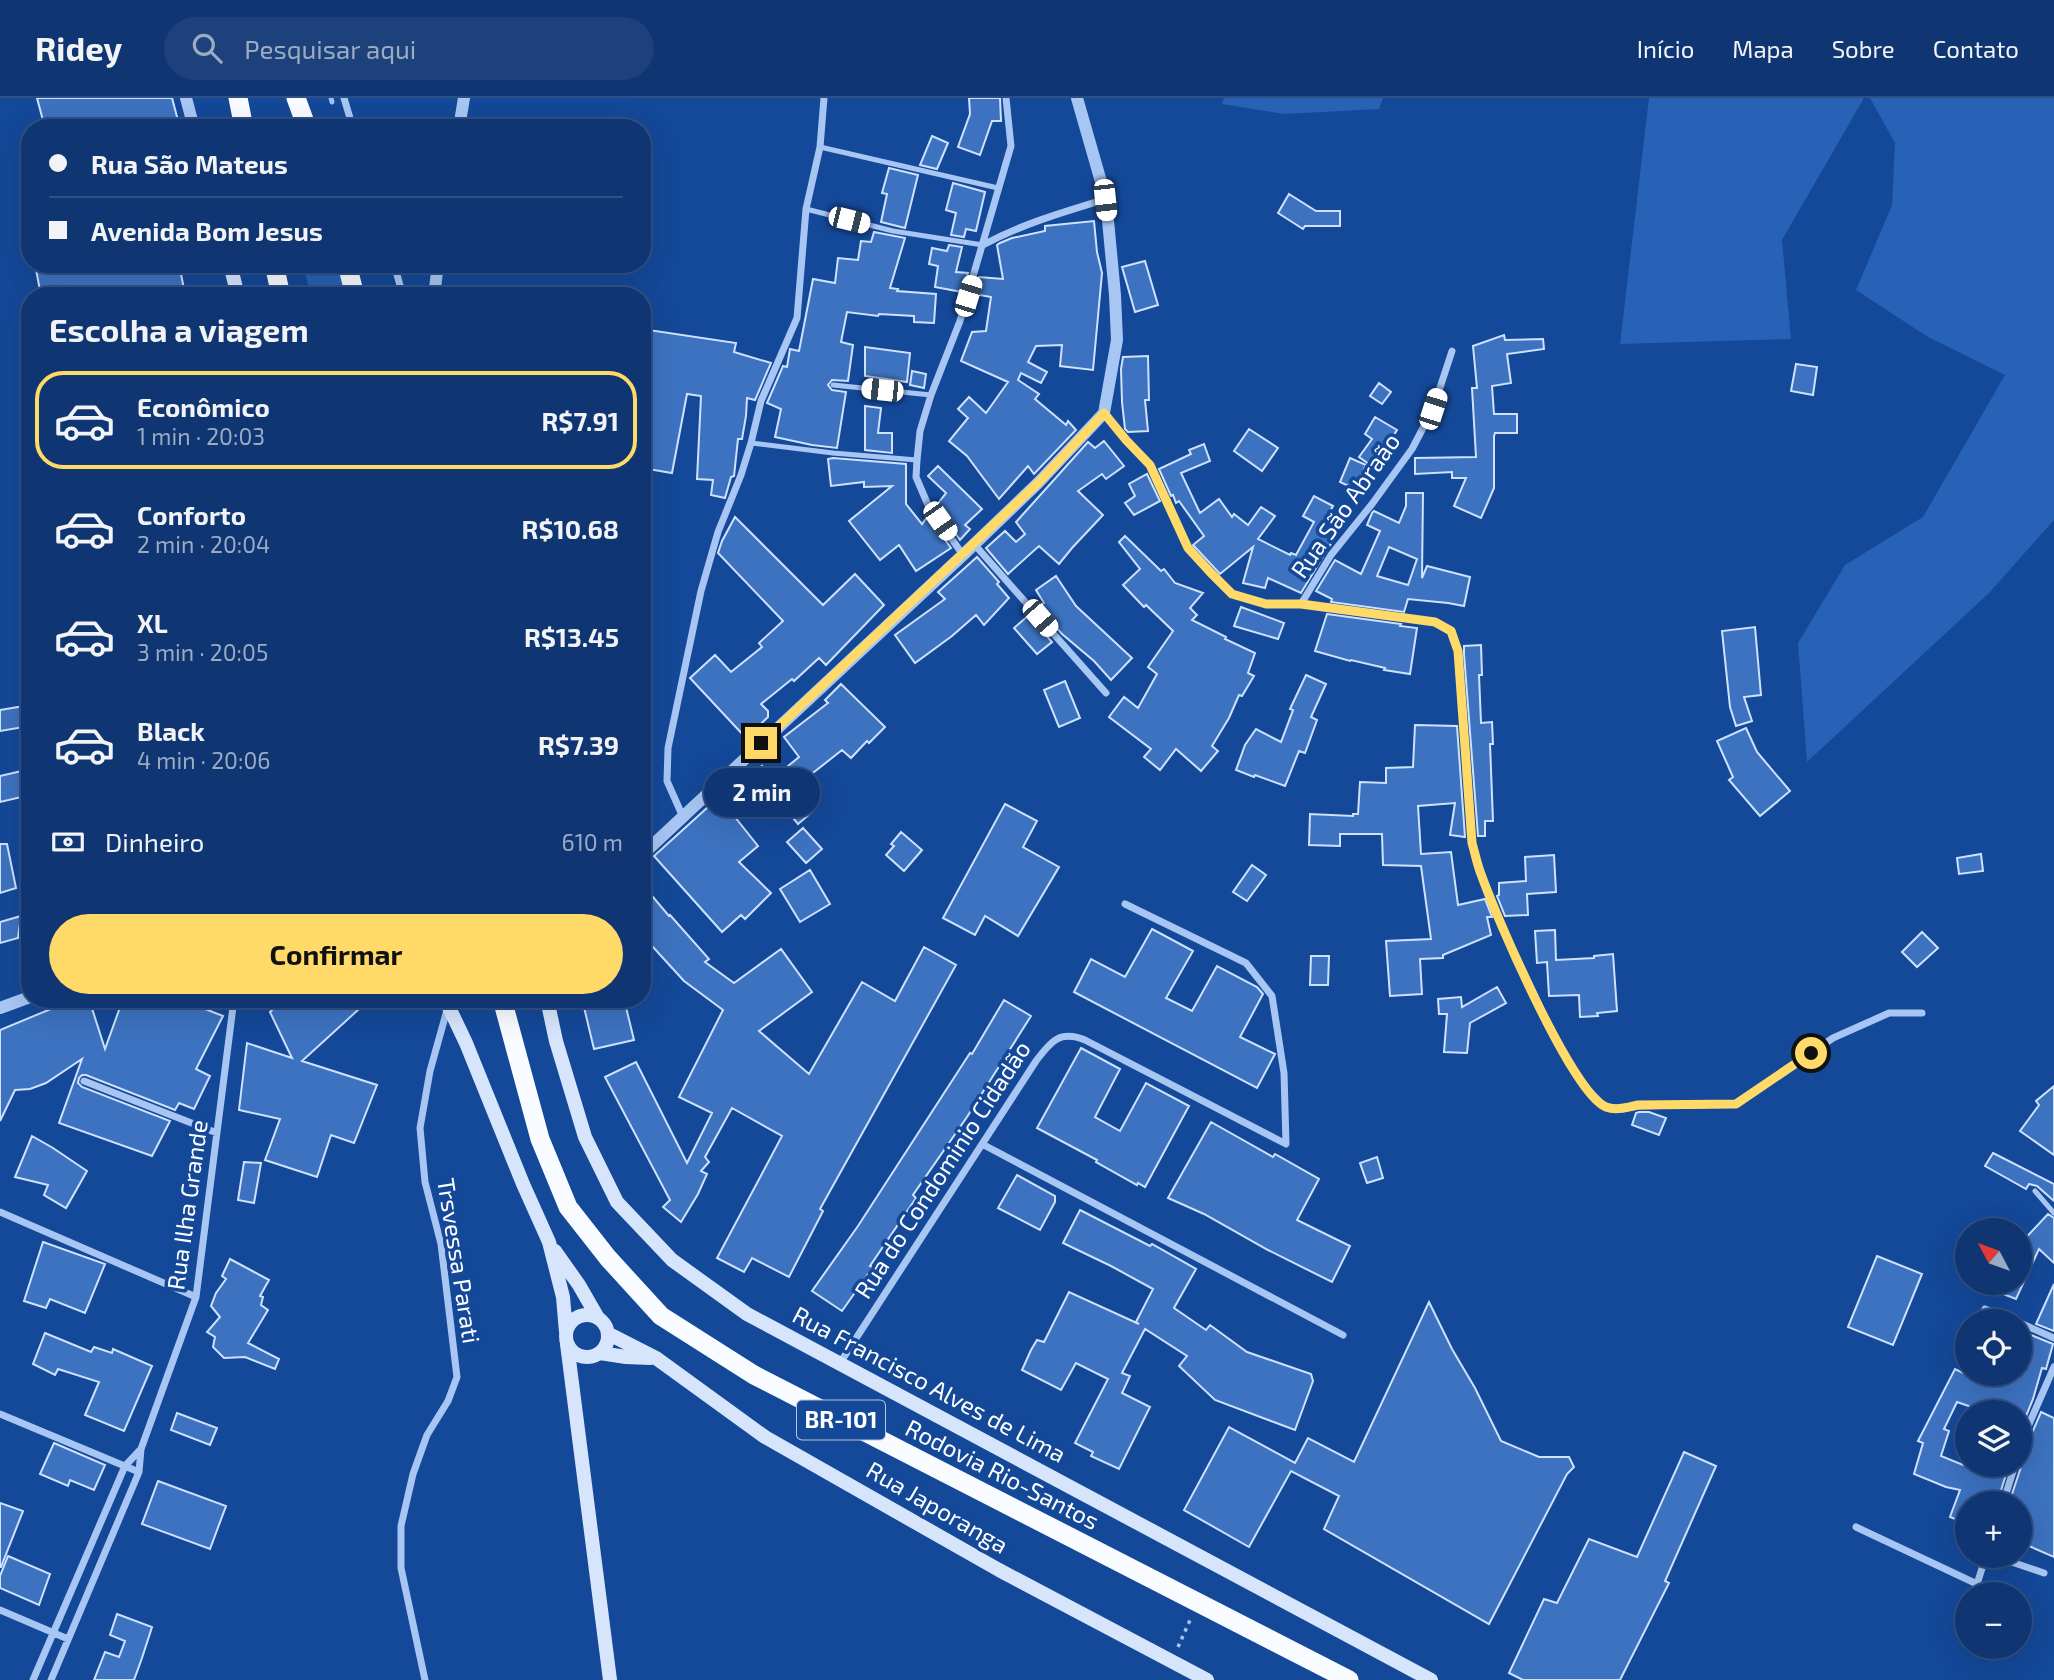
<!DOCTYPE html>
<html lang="pt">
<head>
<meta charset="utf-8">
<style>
	body { margin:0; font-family:"Exo 2",sans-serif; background:#1d417a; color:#f1f3f6; height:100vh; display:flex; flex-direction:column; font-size:26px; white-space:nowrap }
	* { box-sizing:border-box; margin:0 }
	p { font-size:23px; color:#9babc4 }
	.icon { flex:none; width:38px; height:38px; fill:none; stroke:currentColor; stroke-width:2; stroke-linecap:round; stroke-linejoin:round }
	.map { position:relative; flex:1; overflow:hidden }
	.sheet { position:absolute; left:21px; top:189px; width:630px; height:721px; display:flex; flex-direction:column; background:#0f3672; border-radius:28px; box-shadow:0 7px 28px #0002,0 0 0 2px #2f5084 }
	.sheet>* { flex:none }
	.top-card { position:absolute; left:21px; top:21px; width:630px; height:154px; border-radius:28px; box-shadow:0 7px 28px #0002,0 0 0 2px #2f5084; display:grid; align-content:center; height:154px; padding:0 28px; background:#0f3672 }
	.needle { width:46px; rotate:311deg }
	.tools { position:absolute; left:1955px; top:1120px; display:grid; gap:14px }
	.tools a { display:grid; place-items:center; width:77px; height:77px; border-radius:50%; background:#0f3672; box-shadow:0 7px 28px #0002,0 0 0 2px #2f5084; font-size:35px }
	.end { position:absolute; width:32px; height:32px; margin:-16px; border:9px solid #ffda68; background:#111; box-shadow:0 0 0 4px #111 }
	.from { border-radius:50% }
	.bubble { position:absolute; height:49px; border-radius:24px; background:#0f3672; box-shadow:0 7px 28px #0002,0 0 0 2px #2f5084; font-size:23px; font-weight:700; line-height:49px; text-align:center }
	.car { position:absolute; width:21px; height:42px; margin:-21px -10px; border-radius:9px; box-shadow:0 0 5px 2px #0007; background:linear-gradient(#fff 24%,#345 0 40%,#fff 0 76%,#345 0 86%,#fff 0) }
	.top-card b { display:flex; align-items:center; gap:24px; height:66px; font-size:26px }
	.top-card b+b { border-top:2px solid #2f5084 }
	.top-card i { width:18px; height:18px; background:#f1f3f6 }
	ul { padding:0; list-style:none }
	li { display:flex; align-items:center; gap:21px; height:98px; margin:0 14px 10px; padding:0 14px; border:4px solid transparent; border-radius:28px }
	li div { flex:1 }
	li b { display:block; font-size:26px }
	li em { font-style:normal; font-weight:700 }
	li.on { border-color:#ffda68 }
	li>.icon { width:63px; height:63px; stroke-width:1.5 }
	h2 { padding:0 28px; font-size:32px; line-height:84px }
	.pay { display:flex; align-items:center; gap:18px; height:77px; padding:0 28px; font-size:26px }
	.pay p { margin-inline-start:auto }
	.action { display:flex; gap:14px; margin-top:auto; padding:14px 28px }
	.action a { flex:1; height:80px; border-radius:42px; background:#ffda68; color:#111; font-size:28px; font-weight:700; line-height:80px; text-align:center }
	header { display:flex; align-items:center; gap:42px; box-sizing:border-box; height:98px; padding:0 35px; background:#0f3672; border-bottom:2px solid #2f5084 }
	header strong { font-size:33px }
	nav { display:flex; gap:38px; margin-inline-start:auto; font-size:24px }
	.search { width:490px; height:63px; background:#1d417a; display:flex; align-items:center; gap:18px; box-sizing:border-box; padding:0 24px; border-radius:38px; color:#9babc4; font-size:26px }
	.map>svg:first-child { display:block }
</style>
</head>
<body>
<header>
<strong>Ridey</strong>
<div class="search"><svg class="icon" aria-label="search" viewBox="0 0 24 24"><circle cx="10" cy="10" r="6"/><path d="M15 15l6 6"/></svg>Pesquisar aqui</div>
<nav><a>Início</a><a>Mapa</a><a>Sobre</a><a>Contato</a></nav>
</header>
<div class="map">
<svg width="2054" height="1582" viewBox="0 0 2054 1582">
	<rect width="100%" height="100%" fill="#144898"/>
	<path fill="#2762b6" d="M1224 0H1383L1379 11 1284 16 1222 6Z
		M1649 0H1864L1782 142 1791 241 1620 246Z
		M1870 0H2054V422L1989 495 1807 664 1798 545 1845 467 1923 419 2005 277 1928 239 1856 192 1892 107 1895 45Z
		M303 166H341L348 198H311Z"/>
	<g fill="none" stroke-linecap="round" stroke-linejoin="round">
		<path stroke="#99c0f6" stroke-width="5" d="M331 0 332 4"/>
	</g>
	<path fill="#3d72c0" stroke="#cee2fd" stroke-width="2" fill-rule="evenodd" d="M37 0H172L180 30H45Z
		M969 0H1000L1001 23H992L980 57 958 49 970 16Z
		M932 38 948 45 937 71 920 67Z
		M889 70 918 77 905 130 881 124 887 96 882 95Z
		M953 85 985 94 976 133 966 131 964 139 951 137 956 115 946 112Z
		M1289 96 1316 113H1340V128H1305L1303 131 1278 115Z
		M1094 123 1097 154 1102 175 1093 272 1060 268 1062 247 1036 248 1028 264 1047 274 1041 285 1021 275 1018 282 1039 296 1035 301 1066 327 1068 323 1076 332 1034 376 1028 368 999 401 967 358 949 343 968 320 958 311 969 299 986 315 1008 284 961 263 972 234 986 233 991 199 974 196 979 179 1003 181 997 147 1000 145 1012 140 1045 133V128Z
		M874 134 905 140 890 190 898 191 897 193 936 196 934 225 914 224V218L879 216 878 218 847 214 841 244 853 247 848 283 832 282 828 287 832 292 846 294 837 350 812 347 775 339 781 311 767 305 783 268 787 269 790 251 799 253 813 181 835 185 838 160 858 162 861 143 871 144Z
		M949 147 962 149 956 174 968 175 962 194 935 189 938 168 929 166 932 150 947 153Z
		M1145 163 1158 207 1135 214 1122 169Z
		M35 166H179L184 191 154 198H41Z
		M642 231 736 245 734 254 771 265 755 302 747 300 746 318 742 341H738L734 378 731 379 725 400 711 397 713 382 697 381 701 298 687 296 672 375 642 370 650 291 642 290Z
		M1504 237 1505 242 1543 241 1544 251 1507 256 1511 285 1492 288 1494 316H1517V335H1495L1494 338V390L1481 420 1454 408 1466 380H1452V374L1415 376V360L1476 359 1472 290H1477L1473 248Z
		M865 249 910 255 907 284 865 278Z
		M1148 258 1149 302H1145L1148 333 1128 334 1125 331 1122 304 1121 271 1123 259Z
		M1796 266 1817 269 1813 297 1791 293Z
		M912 273 926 276 924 290 910 287Z
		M1379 285 1391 294 1382 306 1370 298Z
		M865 308 881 310 878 335H892V355L865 352Z
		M1375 319 1397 332 1373 369 1359 359 1372 341 1365 336Z
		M1249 331 1278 350 1262 373 1234 353Z
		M1104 343 1124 368 1106 381 1102 376 1078 393 1103 417 1072 450 1059 466 1039 448 1008 476 986 450 1005 433 1016 444 1025 436 1016 424 1088 344 1095 350Z
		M1204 346 1210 363 1181 375 1200 415 1219 401 1232 419 1234 416 1248 427 1261 409 1275 418 1258 441 1290 457 1291 455 1296 457 1314 424 1303 418 1314 398 1333 408 1323 426 1338 434 1301 495 1268 480 1265 490 1243 485 1253 449 1220 476 1193 447 1204 438 1179 403 1176 405 1173 397 1171 398 1159 371 1191 356 1189 352Z
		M833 360 906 366V406L922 426 928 418 951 450 916 473 899 447 880 462 849 423 892 388 864 389V384L831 388 828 361Z
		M1350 360 1366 367 1355 391 1340 384Z
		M938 368 982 411 965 427 970 431 960 442 936 408 946 395 928 378Z
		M1147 376 1160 403 1134 417 1125 405 1135 398 1129 386Z
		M1406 395H1423L1422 480 1427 468 1470 479 1464 508 1448 505 1408 501 1404 514 1331 504 1332 501 1316 493 1335 462 1361 476 1380 433 1367 427 1372 415 1374 413 1399 425 1406 408ZM1389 449 1417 461 1408 487 1377 478Z
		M735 419 823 507 855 476 884 507 826 567 819 560 794 583 792 581 761 606 768 613V619L746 640 690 580 715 557 731 574 762 549 759 545 783 523 718 455 722 443Z
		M1125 438 1161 473 1164 471 1175 485 1203 495 1190 510 1197 517 1192 522 1226 539 1225 541 1255 555 1248 575 1254 578 1242 598 1239 597 1229 620 1212 648 1218 653 1201 673 1176 651 1160 672 1144 659 1151 651 1109 619 1124 599 1138 610 1157 576 1148 569 1173 533 1146 507 1144 509 1123 487 1140 471 1119 444Z
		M977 459 999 484 997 486 1009 500 984 527 976 517 952 538 915 565 895 537 945 501 938 494Z
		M1056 478 1076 508 1132 560 1111 582 1094 563 1062 536 1038 509 1044 505 1036 492Z
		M1241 509 1284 525 1278 541 1234 528Z
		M1327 516 1401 526 1400 528 1417 530 1410 576 1384 572 1385 570 1351 562 1350 563 1315 553Z
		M1029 517 1052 544 1037 556 1014 530Z
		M1755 529 1761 597 1744 599 1752 623 1736 628 1730 609 1722 533Z
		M1481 547 1482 577H1479L1481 625 1492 624 1493 646H1490L1493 723H1485V738H1478L1464 556V548Z
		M1306 577 1326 586 1311 619 1317 622 1305 655 1299 653 1285 688 1255 677 1254 679 1236 672 1245 647 1256 631 1281 644 1293 612 1290 611Z
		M1065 583 1080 620 1059 629 1044 592Z
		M841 586 885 629 869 645 867 643 851 660 842 652 804 682 817 698 805 708 811 715 798 726 776 699 760 711 740 683 762 668 771 682 799 659 784 639 828 605 825 602Z
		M30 607V628L0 633V612Z
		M1415 627 1457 628 1465 739 1450 737 1455 705 1418 708 1421 756 1451 754 1458 807 1485 801 1492 819H1487L1491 837 1443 857V860L1420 861 1422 896 1390 898 1386 843 1431 841 1421 768 1383 767 1382 736H1340V748L1309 747 1310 716 1353 718V716H1358L1360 684 1386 685V670L1413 669Z
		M1746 630 1757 654 1790 693 1760 718 1729 682 1733 679 1717 643Z
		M30 671V697L0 704V678Z
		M719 699 758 748 739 764 771 795 745 821 741 817 722 834 654 758Z
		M1005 706 1037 723 1023 749 1059 769 1018 838 985 818 975 837 943 820Z
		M803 730 822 751 806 765 787 744Z
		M901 734 922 752 904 773 886 757 894 748 891 746Z
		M0 746H7L16 790 0 795Z
		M1981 756 1983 773 1959 776 1957 760Z
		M1554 757 1556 794 1527 796 1528 817 1505 818 1497 798 1499 797V785L1526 783 1525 759Z
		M1252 767 1266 777 1247 803 1233 794Z
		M810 772 830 806 800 824 780 791Z
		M642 786 669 818 670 817 709 861 705 864 734 885 781 851 812 894 759 933 809 976 862 884 895 903 924 849 956 867 820 1111 823 1113 789 1179 752 1160 744 1174 717 1160 782 1038 732 1010 705 1059 709 1064 701 1073 707 1076 698 1096 681 1124 663 1109 670 1102 605 979 636 964 687 1065 712 1015 679 999 723 912 684 883 642 837Z
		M21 818 18 840 0 845V824Z
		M1152 831 1193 853 1166 900 1192 913 1217 868 1257 889 1263 896 1240 939 1275 956 1257 990 1074 894 1091 861 1125 879Z
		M1555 832 1556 862 1594 860V858L1613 856 1617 913 1597 915 1598 918 1580 919 1579 897 1549 898 1547 864 1537 865 1535 833Z
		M1922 834 1938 850 1917 869 1902 854Z
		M1311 858H1329L1328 887H1310Z
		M1497 889 1506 905 1470 925 1467 955 1444 954 1447 916H1439L1438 901 1461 899 1462 909Z
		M75 901H89L105 951 123 901H180L223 918 196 971 210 978 194 1011 179 1005 175 1012 86 977H82L79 980 78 985 82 989 170 1023 152 1058 59 1025 82 961 46 985 30 991 15 992 0 1023V932Z
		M284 901H370L302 963 377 987 354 1045 331 1037 317 1079 265 1062 280 1021 239 1012 247 945 292 960 270 914Z
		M582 901H624L634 942 594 951Z
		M1004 902 1031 918 967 1019 913 1097 916 1100 870 1168 873 1169 842 1213 812 1193 858 1128 970 955 972 956Z
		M1081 950 1120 971 1095 1019 1120 1033 1146 985 1189 1008 1145 1089 1138 1085 1137 1087 1096 1064 1097 1062 1037 1030Z
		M2054 988V1057L2020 1033 2039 1007 2036 1003Z
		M1639 1014H1649L1666 1020 1659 1037 1632 1027 1636 1015Z
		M1211 1024 1273 1059 1275 1056 1319 1081 1297 1122 1350 1148 1332 1184 1268 1152 1204 1116 1168 1100Z
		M32 1038 53 1050 87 1073 66 1110 44 1097 48 1087 15 1079Z
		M1993 1055 2054 1086V1103L2037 1088 2029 1086 2026 1091 1985 1068Z
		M1377 1059 1383 1080 1367 1085 1360 1065Z
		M244 1064 261 1065 254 1105 238 1102Z
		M1017 1077 1055 1098V1104L1040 1132 998 1110Z
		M1080 1112 1150 1148 1152 1146 1196 1171 1174 1210 1206 1232 1210 1227 1247 1254 1311 1276 1313 1283 1295 1332 1215 1302 1179 1268 1187 1258 1145 1231 1122 1275 1130 1278 1122 1295 1150 1309 1119 1371 1091 1358 1093 1354 1075 1345 1108 1281 1076 1265 1061 1292 1022 1272 1031 1252 1037 1242 1044 1244 1069 1194 1139 1226 1136 1224 1153 1191 1111 1168 1063 1145Z
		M2048 1116 2054 1120V1165L2039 1151 2016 1201 1977 1186 2020 1185V1146Z
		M43 1144 105 1166 85 1215 50 1201 46 1210 24 1203Z
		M1877 1158 1922 1176 1893 1247 1848 1229Z
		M230 1161 269 1182 260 1198 263 1199 261 1207 268 1212 248 1245 279 1261 275 1271 245 1259 224 1260 213 1249 215 1239 207 1234 220 1219 211 1208 216 1195 226 1181 222 1178Z
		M2054 1186V1233L2036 1226Z
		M1429 1204 1452 1251 1475 1290 1501 1343 1539 1359H1569L1574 1369 1567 1376 1489 1526 1324 1431 1339 1398 1291 1373 1249 1449 1184 1412 1229 1329 1295 1365 1308 1340 1354 1364Z
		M45 1235 91 1254 94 1249 112 1255 113 1251 152 1268 124 1333 85 1317 99 1284 58 1271 55 1277 33 1266Z
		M2031 1237 2053 1246 2046 1271 2042 1270 2033 1301 2020 1333V1314H1986L1957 1304 1944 1331 1949 1333 1941 1358 1963 1367H2009L1997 1405H1967V1426L1950 1419 1960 1392 1946 1389 1914 1376 1923 1345 1918 1343 1955 1271 1990 1288 1994 1276H2020V1238L2029 1242Z
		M2041 1314 2054 1320V1459L2020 1444V1405H2009L2021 1369 2020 1360 2026 1356 2032 1335Z
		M177 1315 217 1330 210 1347 171 1332Z
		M54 1345 105 1367 94 1392 70 1382 68 1388 40 1376Z
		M1684 1354 1716 1368 1665 1483 1669 1485 1620 1582H1523L1509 1575 1544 1501 1557 1505 1589 1441 1637 1459Z
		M158 1383 226 1408 210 1451 142 1426Z
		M0 1405 23 1413 1 1469H0Z
		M8 1458 50 1476 39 1507 0 1490V1478Z
		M117 1516 152 1529 142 1560 134 1582H94L105 1554 119 1559 125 1543 110 1537Z"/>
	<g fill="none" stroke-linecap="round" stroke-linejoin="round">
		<path stroke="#a7c6f3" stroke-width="3.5" stroke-dasharray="3.5 5" stroke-linecap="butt" d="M1178 1549 1191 1520"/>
		<path stroke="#a7c6f3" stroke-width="5" d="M820 49 998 90
			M806 111 893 133 983 147
			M833 287 931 297
			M751 345 833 355 917 362
			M2035 1093 2054 1115"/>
		<path stroke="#a7c6f3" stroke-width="7" d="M344 0 353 30
			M983 147C1022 126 1063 114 1106 101
			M394 166 403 198
			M1104 315 1126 342 1150 367 1188 450 1211 476 1232 496 1266 506H1301L1435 524 1452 533 1458 553 1472 745 1481 775 1502 828 1548 926 1569 966 1588 992 1605 1009 1622 1011 1638 1008 1736 1006 1833 940 1889 915H1922
			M974 446 1106 595
			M963 457 928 407 916 379 917 362 920 333 931 297 960 223 1011 48 1006 0
			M1301 506 1331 457 1372 406 1412 351 1433 311 1452 253
			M683 719 667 683 668 650 701 493 718 434 741 377 751 345 761 303 797 220 806 111 820 49 824 0
			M84 983 217 1035
			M982 1046 1343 1237
			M0 1114 196 1199
			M1985 1211 2014 1223
			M2020 1225 2054 1240
			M840 1265 1036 963C1051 943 1060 932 1085 942L1286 1046 1284 975 1272 898 1246 865 1125 806
			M0 1316 139 1374
			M2020 1354 2026 1333 2054 1269
			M2003 1405 2015 1367
			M1856 1429 1977 1486 1986 1458
			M1994 1458 2044 1475
			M0 1512 68 1541
			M33 1582 125 1368 140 1352
			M51 1582 139 1374 141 1351 196 1199 234 901
			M425 1582 401 1470V1428L413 1376 427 1337 448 1303 457 1279 441 1146 425 1084 420 1030 430 973 447 912"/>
		<path stroke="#a7c6f3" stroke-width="12" d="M186 0 194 30
			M459 30 464 0
			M434 198 438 166
			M642 757 963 457 1038 385 1104 315 1117 242 1115 197 1106 101 1077 0
			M0 910 30 899"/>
		<path stroke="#d6e5fc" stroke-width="14" d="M230 166 238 198
			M445 901 466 945 523 1086 549 1144 563 1199 566 1234
			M547 901 556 943 585 1039 617 1104 672 1162 747 1216 1431 1582
			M555 1153 579 1187 598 1220
			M566 1238a21 21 0 1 1 42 0a21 21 0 1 1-42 0Z
			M609 1236 656 1260 765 1339 999 1472 1207 1582
			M567 1246 610 1582
			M600 1255 626 1259 650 1260"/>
		<path stroke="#f8fbff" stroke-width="19" d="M238 0 244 30
			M296 0 307 30
			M274 166 281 198
			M347 166 355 198
			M502 901 540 1041 568 1109 608 1160 661 1218 754 1277 1349 1582"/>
	</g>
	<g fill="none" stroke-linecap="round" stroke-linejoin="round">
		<path stroke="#ffda68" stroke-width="9" d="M761 645 1038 385 1104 315 1126 342 1150 367 1188 450 1211 475 1232 496 1266 506H1301L1435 524 1451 533 1458 553 1472 745C1475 755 1477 766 1481 776 1495 816 1572 996 1606 1009 1616 1013 1628 1009 1638 1007L1736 1006 1811 955"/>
	</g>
	<g text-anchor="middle" stroke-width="7" stroke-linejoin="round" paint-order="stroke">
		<rect fill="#144898" stroke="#b8c8e0" stroke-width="2" x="797" y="1302.5" width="88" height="39" rx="5"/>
		<g font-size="23" font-weight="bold" fill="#fff">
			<text x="841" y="1330">BR-101</text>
		</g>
		<g font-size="24" fill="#fff" stroke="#144898">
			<text transform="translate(1346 408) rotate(-55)" y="8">Rua São Abraão</text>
			<text transform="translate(943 1072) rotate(-57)" y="8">Rua do Condominio Cidadão</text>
			<text transform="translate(188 1107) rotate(-82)" y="8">Rua Ilha Grande</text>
			<text transform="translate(458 1163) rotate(81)" y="8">Trsvessa Parati</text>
			<text transform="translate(929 1287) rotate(28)" y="8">Rua Francisco Alves de Lima</text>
			<text transform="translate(1002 1377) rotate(27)" y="8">Rodovia Rio-Santos</text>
			<text transform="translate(937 1410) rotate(30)" y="8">Rua Japoranga</text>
		</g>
	</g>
</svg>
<div class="tools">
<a><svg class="needle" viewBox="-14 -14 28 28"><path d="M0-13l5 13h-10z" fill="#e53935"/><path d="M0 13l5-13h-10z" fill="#9babc4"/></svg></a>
<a><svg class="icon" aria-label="locate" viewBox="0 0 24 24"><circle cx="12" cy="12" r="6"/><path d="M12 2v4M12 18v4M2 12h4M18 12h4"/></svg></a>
<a><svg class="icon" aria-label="layers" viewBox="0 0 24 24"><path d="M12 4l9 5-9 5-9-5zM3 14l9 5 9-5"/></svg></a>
<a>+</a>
<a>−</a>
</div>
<i class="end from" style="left:1811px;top:955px"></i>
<i class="end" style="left:761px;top:645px"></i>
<div class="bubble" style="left:704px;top:670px;width:116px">2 min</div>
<i class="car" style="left:1105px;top:102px;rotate:174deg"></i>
<i class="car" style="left:849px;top:122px;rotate:104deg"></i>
<i class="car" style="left:968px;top:198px;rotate:17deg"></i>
<i class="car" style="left:882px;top:292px;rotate:276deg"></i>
<i class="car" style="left:1433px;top:311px;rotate:18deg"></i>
<i class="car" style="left:940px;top:423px;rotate:145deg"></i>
<i class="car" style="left:1040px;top:520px;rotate:139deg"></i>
<div class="top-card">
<b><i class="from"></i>Rua São Mateus</b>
<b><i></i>Avenida Bom Jesus</b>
</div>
<section class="sheet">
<h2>Escolha a viagem</h2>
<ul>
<li class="on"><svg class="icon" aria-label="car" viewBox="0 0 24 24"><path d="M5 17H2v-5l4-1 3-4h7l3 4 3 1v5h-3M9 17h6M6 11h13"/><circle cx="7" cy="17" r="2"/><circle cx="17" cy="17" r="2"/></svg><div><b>Econômico</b><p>1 min · 20:03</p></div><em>R$7.91</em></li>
<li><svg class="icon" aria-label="car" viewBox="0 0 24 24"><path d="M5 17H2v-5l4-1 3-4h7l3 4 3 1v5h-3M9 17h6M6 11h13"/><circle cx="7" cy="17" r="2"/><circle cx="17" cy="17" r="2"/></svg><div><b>Conforto</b><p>2 min · 20:04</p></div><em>R$10.68</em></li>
<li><svg class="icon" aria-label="car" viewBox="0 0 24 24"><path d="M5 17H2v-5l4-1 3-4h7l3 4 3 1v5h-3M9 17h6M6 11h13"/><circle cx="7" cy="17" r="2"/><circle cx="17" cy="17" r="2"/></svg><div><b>XL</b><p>3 min · 20:05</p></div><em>R$13.45</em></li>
<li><svg class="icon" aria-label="car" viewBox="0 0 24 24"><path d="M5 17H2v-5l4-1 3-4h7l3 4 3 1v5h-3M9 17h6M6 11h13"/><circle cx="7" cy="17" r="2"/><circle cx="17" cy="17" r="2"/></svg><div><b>Black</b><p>4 min · 20:06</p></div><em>R$7.39</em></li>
</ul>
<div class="pay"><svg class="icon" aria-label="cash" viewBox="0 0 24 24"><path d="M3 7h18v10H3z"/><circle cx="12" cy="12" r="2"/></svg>Dinheiro<p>610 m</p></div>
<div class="action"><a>Confirmar</a></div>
</section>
</div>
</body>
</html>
